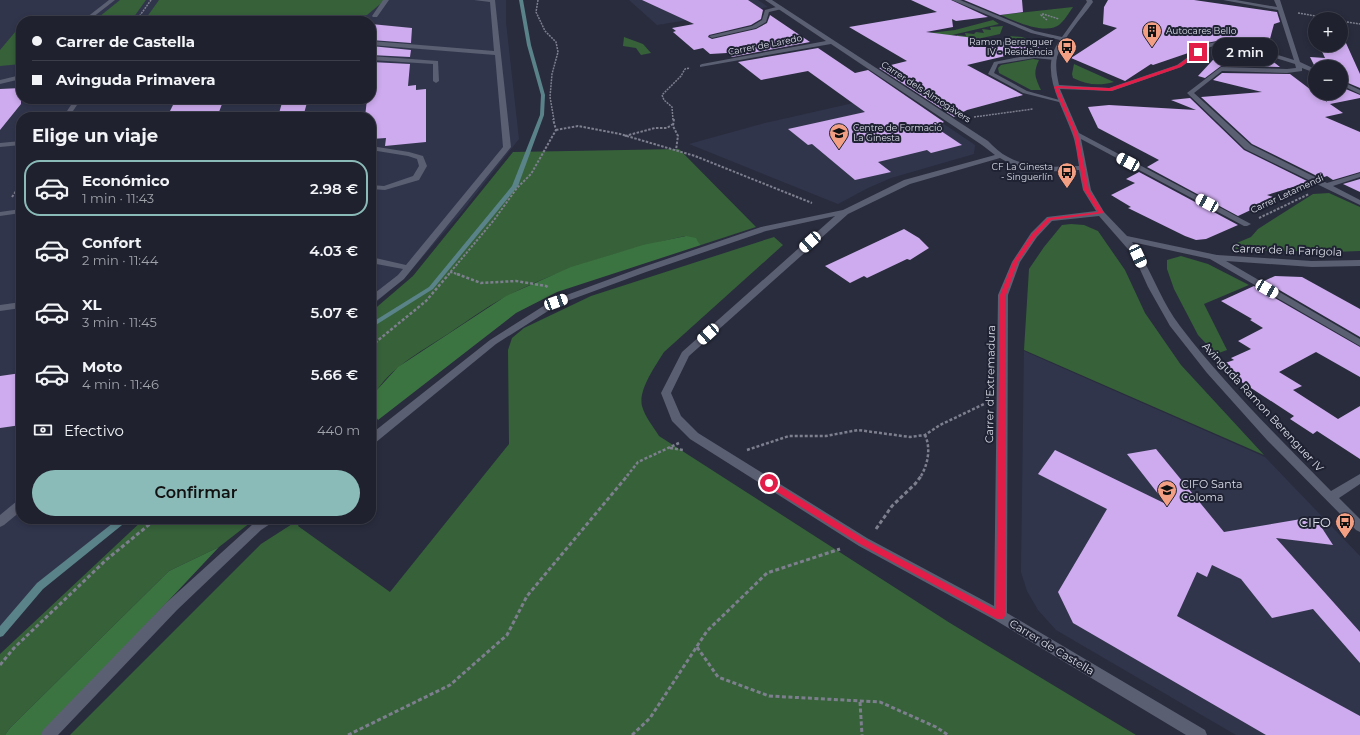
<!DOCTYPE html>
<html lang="es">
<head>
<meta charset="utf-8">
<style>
	body { margin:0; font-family:Montserrat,sans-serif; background:#2c2e3a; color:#f1f3f6; height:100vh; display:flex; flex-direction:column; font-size:15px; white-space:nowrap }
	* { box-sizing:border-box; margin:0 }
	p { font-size:13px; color:#a1a3aa }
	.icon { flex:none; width:22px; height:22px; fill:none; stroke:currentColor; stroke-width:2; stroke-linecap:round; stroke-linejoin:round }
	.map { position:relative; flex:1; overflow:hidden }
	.drawer { position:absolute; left:16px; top:112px; width:360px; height:412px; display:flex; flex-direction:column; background:#1f212e; border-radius:16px; box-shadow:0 2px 6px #0003,0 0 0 1px #3c3e4a }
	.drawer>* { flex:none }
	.top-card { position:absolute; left:16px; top:16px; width:360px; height:88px; border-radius:16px; box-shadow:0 2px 6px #0003,0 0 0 1px #3c3e4a; display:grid; align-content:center; height:88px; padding:0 16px; background:#1f212e }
	.tools { position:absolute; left:1308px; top:12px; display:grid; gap:8px }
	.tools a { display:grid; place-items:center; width:40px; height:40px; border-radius:50%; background:#1f212e; box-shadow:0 2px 6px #0003,0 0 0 1px #3c3e4a; font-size:20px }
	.end { position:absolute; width:18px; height:18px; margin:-9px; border:5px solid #e11d48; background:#fff; box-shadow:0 0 0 2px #fff }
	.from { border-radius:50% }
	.bubble { position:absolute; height:28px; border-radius:14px; background:#1f212e; box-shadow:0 2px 6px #0003,0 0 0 1px #3c3e4a; font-size:13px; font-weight:600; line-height:28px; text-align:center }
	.car { position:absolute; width:12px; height:24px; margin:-12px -6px; border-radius:5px; box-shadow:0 0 3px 1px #0007; background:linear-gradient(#fff 24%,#345 0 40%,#fff 0 76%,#345 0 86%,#fff 0) }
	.top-card b { display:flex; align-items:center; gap:14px; height:38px; font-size:15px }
	.top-card b+b { border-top:1px solid #3c3e4a }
	.top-card i { width:10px; height:10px; background:#f1f3f6 }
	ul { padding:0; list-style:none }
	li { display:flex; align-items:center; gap:12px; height:56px; margin:0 8px 6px; padding:0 8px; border:2px solid transparent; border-radius:16px }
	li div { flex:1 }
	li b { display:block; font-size:15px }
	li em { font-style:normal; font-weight:600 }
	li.current { border-color:#8bbbb9 }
	li>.icon { width:36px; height:36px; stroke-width:1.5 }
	h2 { padding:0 16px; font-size:18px; line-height:48px }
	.pay { display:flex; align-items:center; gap:10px; height:44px; padding:0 16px; font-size:15px }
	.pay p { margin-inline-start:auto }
	.primary-button { display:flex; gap:8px; margin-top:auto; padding:8px 16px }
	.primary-button a { flex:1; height:46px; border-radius:24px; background:#8bbbb9; color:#111; font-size:16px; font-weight:600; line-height:46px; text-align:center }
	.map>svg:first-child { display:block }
</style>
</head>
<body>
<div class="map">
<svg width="1360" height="735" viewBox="0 0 1360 735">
	<rect width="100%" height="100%" fill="#292c3d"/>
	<path fill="#31354c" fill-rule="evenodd" d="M0 0H506V22L519 139 461 213 407 275 371 307V117H21V519H122L26 601 0 627ZM21 21H371V99H21Z
		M629 0H758L768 7 657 25Z
		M898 93 975 145 974 154 891 178 868 188 838 204 689 144 765 123Z
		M1024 351 1265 457 1360 556V735H1236L1056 630 1038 610 1027 591 1021 572Z"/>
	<path fill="#366139" d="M120 0H146L131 21H94Z
		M159 0H385L367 15 350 18 315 21H144Z
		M1073 7C1069 13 1064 21 1059 25 1045 35 1014 21 1001 15Z
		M993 20 999 24 931 40 904 36 955 30Z
		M21 25V64L0 66V50Z
		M1003 26 1000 34 941 47 956 38 957 35 966 36 965 33 974 34 976 32 984 33 982 29 991 30 990 27Z
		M1010 36 1022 37 1036 42 1038 46C1033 47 1014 42 1010 40Z
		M624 37 643 44 651 53 641 55 636 48 623 46Z
		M1033 59 1039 60C1033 73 1035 77 1041 90H1031L999 73 998 68 1001 65Z
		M1074 64 1114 82C1099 86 1087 85 1073 78L1072 74Z
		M679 149 756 227 701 245 685 236C623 250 564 267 507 296 484 308 462 325 440 339 415 355 384 372 371 401V312L413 276 513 152Z
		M1329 193 1360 207V251L1334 252 1246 250 1236 249 1232 245 1251 237 1258 229 1313 194Z
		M1071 224 1084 225 1098 231 1125 270 1145 313 1181 365 1264 455 1024 350 1029 269 1044 247 1062 225Z
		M774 237 783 245 664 352C656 365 638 390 642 406 645 417 653 426 659 436L950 623 1136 735H70L261 544 300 519H302L298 526 390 592 509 444 508 350 512 338 524 328 591 296Z
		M1181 256 1208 264 1249 285 1204 304 1227 350 1216 354 1198 335 1174 289 1167 269V260Z
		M144 519H255L219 547 169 571 10 728 5 735H0V654Z"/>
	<path fill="#3c7441" d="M686 236 696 238 698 242 701 245 557 292 516 313 378 420 371 408V401L375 392 398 367 506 296 571 267 643 245Z
		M219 547 42 735H5L10 728 169 571Z"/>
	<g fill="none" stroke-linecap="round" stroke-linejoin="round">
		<path fill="#5a8389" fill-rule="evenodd" d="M519 0H523L531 45 545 95 544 115 518 186 433 289 371 328V323L429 287 512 186 540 115 541 95 527 45Z
			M118 519H128L127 521 43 589 3 636 0 637V626L37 583Z"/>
	</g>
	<path fill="#cdabee" d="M642 0H748L763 10 761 19 751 25 709 35 708 37 712 39 756 29 767 23 770 15 810 42 732 57 727 53 710 54 703 48 694 50 673 32 676 31 672 28 694 24Z
		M911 0H951L988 17 956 21 952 19 953 27 926 32 1038 46 1039 48 967 65 1023 95 967 110 954 117 879 68 907 61 849 27 937 12Z
		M964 0H1022L1023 12 1000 15Z
		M1108 0H1194L1277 12 1280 22 1274 24 1267 50 1240 42 1230 40 1233 38 1206 43 1194 51 1153 65 1151 64 1125 81 1071 58 1117 28 1103 24 1104 7Z
		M371 24 412 28 411 43 371 40Z
		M1341 32 1360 74V88L1341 80V67H1315L1310 57 1325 58 1319 45H1341Z
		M371 46 411 50 410 57 371 55Z
		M1225 47H1237L1266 56 1280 67 1221 66 1205 78 1198 76Z
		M818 48 855 73 868 70 944 122 935 127 962 145 931 153 927 150 878 162 891 172 855 180 812 144 808 145 788 129 865 112 808 71 761 80 738 62Z
		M371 62 410 64 408 86 416 85V90L426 89V142L385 146 386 138 371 139V117H365L367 99H371Z
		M1222 73 1290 74 1327 102 1324 93H1341V87L1360 95V98L1330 104 1343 113 1325 117 1360 132V172L1333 180 1327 176 1321 178 1252 144 1201 97 1262 92 1213 80Z
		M21 88V104L0 130V89Z
		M1190 98 1244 150 1309 182 1267 195 1276 198 1238 216 1147 167 1159 160 1098 128 1088 107 1109 105 1196 110 1171 100Z
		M176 99H224L217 117H167Z
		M283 99H308L303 117H278Z
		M1139 172 1238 225 1206 239 1196 240 1185 236 1128 208 1131 207 1111 195 1135 183 1126 179Z
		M1360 179V192L1343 184Z
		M904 229 919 238 929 248 910 260 907 259 867 278 864 276 850 283 825 266Z
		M1275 276 1302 277 1360 309V337L1264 281Z
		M1254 286 1360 347V377L1316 352 1279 372 1302 386 1293 390 1338 419 1360 406V459L1317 431 1313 434 1290 419 1294 416 1251 388 1248 389 1225 363 1234 360 1231 358 1251 349 1238 341 1263 328 1250 320 1252 319 1221 301Z
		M21 373V425L0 428V376Z
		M1156 449 1224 532 1313 517 1322 528 1333 545 1276 538 1360 632V663L1313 609 1272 618 1241 579 1212 565 1207 577 1197 572 1177 616 1360 716V735H1266L1073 623 1058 592 1107 509 1038 474 1055 450 1166 504 1127 454Z"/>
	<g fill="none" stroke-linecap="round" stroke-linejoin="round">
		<path stroke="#7d7f8e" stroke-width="1.5" stroke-dasharray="2 1" stroke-linecap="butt" d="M538 0 536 12 545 31 556 42 558 52 552 74 550 97 554 120
			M1298 13 1333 19
			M1047 20 1041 15 1043 14 1059 19
			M136 21 151 0
			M1341 21 1360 24
			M974 117 1033 109
			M673 120 672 107 664 100 662 95 681 76 685 69 690 68"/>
		<path stroke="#7d7f8e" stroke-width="2" stroke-dasharray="2.5 1.5" stroke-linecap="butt" d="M674 119 673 126 678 136 676 150
			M556 130 578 126 620 134 695 156 812 203
			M625 136 655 128H667L673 124
			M12 197 21 184
			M1259 218 1309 194
			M450 272 461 275
			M448 275 494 220 517 188 531 174 556 130 553 119"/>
		<path stroke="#7d7f8e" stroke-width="2.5" stroke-dasharray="3 2" stroke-linecap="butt" d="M457 274 481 283 516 281 546 286 549 288
			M371 346 426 301 449 274
			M670 448 683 450
			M747 450 789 436H826L858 430 910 437 925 435 940 425 984 404
			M627 476 638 462 679 443
			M921 476C928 464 931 448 925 435"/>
		<path stroke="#7d7f8e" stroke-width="3" stroke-dasharray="4 2.5" stroke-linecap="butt" d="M876 529 892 506 915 484 922 475
			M697 647 718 677 769 696 880 702 936 727 948 735
			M0 665 14 648 106 560 156 519
			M860 702 862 735
			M348 735 450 685 507 635 527 596 628 475
			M632 735 650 718 707 631 767 573 840 549"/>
		<path fill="#5b5f72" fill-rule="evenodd" d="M109 0H115L88 21H82Z
			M383 0H389L377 17H373L372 16Z
			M474 0H495L511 147 404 279 374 303 371 304V296L398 275 403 269 371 263V257L406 265 503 147 495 55 371 45V41L494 51 490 2Z
			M780 6 782 7V9L769 12 766 22 756 28 712 38 709 36 752 26 762 20 765 10Z
			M1035 54 1054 56 1057 58 1054 60 1035 58 998 64 994 73 1027 91 1063 101V103L1023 93 988 74 994 62Z
			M371 56 438 61 439 81 436 83 433 81V64L371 60Z
			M21 75V79L0 84V80Z
			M75 99H81L69 117H63Z
			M21 141V145L0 147V143Z
			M371 146 409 152 423 156 427 166 419 180 385 190 371 189V185L384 186 413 176 419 166 417 159 408 156 371 150Z
			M21 209V213L0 216V212Z
			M21 302V308L0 311V305Z
			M21 499V511L4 525 0 527V515L17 501Z"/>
		<path fill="#5b5f72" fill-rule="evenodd" d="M765 0H772L988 141C994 147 1000 153 1008 157 1029 169 1055 167 1079 166 1077 155 1076 143 1072 133 1061 102 1038 70 1060 40L1031 33 952 0H960L1035 31 1062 37 1087 2 1086 0H1092L1093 2C1081 19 1063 37 1057 57 1055 66 1057 76 1059 85L1109 88 1177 65 1206 44 1222 41 1240 43 1294 60 1278 10 1223 0H1236L1277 7 1274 0H1280L1300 62 1315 69V73L1302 68V71L1287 73 1222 71 1194 93 1251 145 1327 183 1360 173V177L1333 186 1360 200V205L1245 149 1187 93 1221 67 1287 69 1296 68 1295 64 1237 46 1222 45 1210 47 1181 67 1112 91 1060 89 1079 133 1251 224 1247 226H1244L1081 139 1091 190 1104 212 1127 236 1217 255 1312 261 1360 260V266L1312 267 1226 261 1360 339V346L1210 259 1132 242C1151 268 1160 300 1180 326 1225 385 1279 438 1331 491L1360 474V484L1339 498 1360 519V532L1356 530 1267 440 1207 373 1170 326 1148 287 1134 256 1099 216 1052 221 1037 237 1020 262 1008 295 1007 613 1205 730 1207 735H1186L995 620 859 546 690 439 672 421 661 393 682 352 835 216 766 231 646 272 559 304 496 344 375 443 371 444V434L490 340 553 300 640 268 761 227 843 210 904 180 995 155 982 145 831 44 700 67V65L702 64 826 41ZM1000 158C1024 173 1052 172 1079 170L1083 190 1096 211 1047 217 1031 233 1012 262 998 295 994 606 867 538 698 433 681 416 671 393 689 356 848 214 910 184Z
			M1341 81 1360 90V94L1341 85Z
			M260 519H275L273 522 261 530 177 610 58 735H41L43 730 167 602 253 524Z"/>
	</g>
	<path fill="#e11d48" d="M1197 51 1200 52 1181 67 1111 91 1058 88 1078 134 1089 190 1104 213 1051 220 1036 236 1018 262 1006 295 1005 616 1003 619H997L860 544 766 485V481H772L866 540 996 610 1000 295 1013 262 1032 234 1048 218 1098 212 1084 190 1074 134 1054 87 1056 86 1110 88 1178 65Z"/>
	<defs>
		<symbol id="building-pin" viewBox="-11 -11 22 30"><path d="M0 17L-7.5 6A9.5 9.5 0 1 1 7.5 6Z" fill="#f39f83" stroke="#1f2232"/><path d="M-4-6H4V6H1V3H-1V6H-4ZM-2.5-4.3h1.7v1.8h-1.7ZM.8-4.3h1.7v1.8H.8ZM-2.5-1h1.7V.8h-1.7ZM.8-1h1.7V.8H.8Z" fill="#111"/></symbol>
		<symbol id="bus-pin" viewBox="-11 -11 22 30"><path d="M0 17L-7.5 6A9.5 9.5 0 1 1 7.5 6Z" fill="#f39f83" stroke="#1f2232"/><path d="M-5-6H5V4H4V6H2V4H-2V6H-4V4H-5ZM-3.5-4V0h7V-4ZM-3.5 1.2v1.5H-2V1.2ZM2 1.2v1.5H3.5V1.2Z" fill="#111"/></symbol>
		<symbol id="university-pin" viewBox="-11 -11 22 30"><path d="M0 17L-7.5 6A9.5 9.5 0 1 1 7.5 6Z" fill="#f39f83" stroke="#1f2232"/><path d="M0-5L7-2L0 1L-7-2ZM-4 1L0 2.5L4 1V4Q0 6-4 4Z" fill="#111"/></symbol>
	</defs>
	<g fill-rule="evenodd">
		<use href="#building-pin" x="1141" y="20" width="22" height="30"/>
		<use href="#bus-pin" x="1056" y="36" width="22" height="30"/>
		<use href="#university-pin" x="828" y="122" width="22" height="30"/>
		<use href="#bus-pin" x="1056" y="161" width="22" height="30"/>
		<use href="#university-pin" x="1156" y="479" width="22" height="30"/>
		<use href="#bus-pin" x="1334" y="511" width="22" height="30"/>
	</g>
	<g text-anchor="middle" stroke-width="4" stroke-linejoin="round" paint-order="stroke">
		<g font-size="9" fill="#dbdde8" stroke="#1f2232" text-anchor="start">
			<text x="1166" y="34">Autocares Bello</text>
			<text x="1053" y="45" text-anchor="end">Ramon Berenguer<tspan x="1053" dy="10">IV - Residència</tspan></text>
			<text x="853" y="131">Centre de Formació<tspan x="853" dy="10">La Ginesta</tspan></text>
			<text x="1053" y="170" text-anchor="end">CF La Ginesta<tspan x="1053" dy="10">- Singuerlín</tspan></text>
		</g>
		<g font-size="9" fill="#dbdde8" stroke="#1f2232">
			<text transform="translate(765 45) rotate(-11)" y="3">Carrer de Laredo</text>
			<text transform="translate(926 92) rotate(33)" y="3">Carrer dels Almogàvers</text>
			<text transform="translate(1287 194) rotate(-25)" y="3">Carrer Letamendi</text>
		</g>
		<g font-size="11" fill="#dbdde8" stroke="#1f2232">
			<text transform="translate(1287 250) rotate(2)" y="4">Carrer de la Farigola</text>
			<text transform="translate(990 384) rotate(-89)" y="4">Carrer d'Extremadura</text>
			<text transform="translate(1263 407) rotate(47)" y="4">Avinguda Ramon Berenguer IV</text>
			<text transform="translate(1052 647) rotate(31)" y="4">Carrer de Castella</text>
		</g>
		<g font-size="11" fill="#dbdde8" stroke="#1f2232" text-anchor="start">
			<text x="1181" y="488">CIFO Santa<tspan x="1181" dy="13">Coloma</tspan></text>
		</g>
		<g font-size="13" fill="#dbdde8" stroke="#1f2232" text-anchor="end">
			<text x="1331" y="527">CIFO</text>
		</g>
	</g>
</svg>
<div class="tools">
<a>+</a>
<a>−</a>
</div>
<i class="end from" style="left:769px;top:483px"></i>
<i class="end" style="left:1198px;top:52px"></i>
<div class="bubble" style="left:1212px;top:38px;width:66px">2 min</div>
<i class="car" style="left:1128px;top:162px;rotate:298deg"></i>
<i class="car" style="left:1207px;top:203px;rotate:298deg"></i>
<i class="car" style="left:810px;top:242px;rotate:228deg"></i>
<i class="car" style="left:1138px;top:256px;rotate:155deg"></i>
<i class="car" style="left:1267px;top:289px;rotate:120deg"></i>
<i class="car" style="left:556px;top:302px;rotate:70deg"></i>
<i class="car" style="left:708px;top:334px;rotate:228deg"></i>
<div class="top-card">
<b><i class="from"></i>Carrer de Castella</b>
<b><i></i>Avinguda Primavera</b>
</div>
<section class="drawer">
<h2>Elige un viaje</h2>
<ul>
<li class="current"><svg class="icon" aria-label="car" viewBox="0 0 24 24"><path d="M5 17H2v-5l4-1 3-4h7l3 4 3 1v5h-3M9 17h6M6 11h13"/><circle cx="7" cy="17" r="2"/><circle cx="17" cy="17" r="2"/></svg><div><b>Económico</b><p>1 min · 11:43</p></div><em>2.98 €</em></li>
<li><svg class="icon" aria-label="car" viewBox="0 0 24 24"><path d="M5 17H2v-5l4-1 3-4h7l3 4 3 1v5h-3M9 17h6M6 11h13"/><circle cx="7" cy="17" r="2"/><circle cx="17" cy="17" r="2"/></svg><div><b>Confort</b><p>2 min · 11:44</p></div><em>4.03 €</em></li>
<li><svg class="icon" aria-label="car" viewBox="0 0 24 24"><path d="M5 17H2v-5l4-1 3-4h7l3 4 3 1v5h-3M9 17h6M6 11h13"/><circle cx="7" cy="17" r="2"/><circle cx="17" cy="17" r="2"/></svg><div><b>XL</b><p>3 min · 11:45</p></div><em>5.07 €</em></li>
<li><svg class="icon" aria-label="car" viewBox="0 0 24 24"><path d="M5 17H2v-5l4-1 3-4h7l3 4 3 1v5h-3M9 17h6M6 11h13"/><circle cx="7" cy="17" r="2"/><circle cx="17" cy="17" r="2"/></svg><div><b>Moto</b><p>4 min · 11:46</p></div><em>5.66 €</em></li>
</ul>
<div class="pay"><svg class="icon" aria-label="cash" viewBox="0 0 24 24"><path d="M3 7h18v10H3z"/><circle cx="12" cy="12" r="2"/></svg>Efectivo<p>440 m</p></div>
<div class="primary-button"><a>Confirmar</a></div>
</section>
</div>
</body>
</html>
